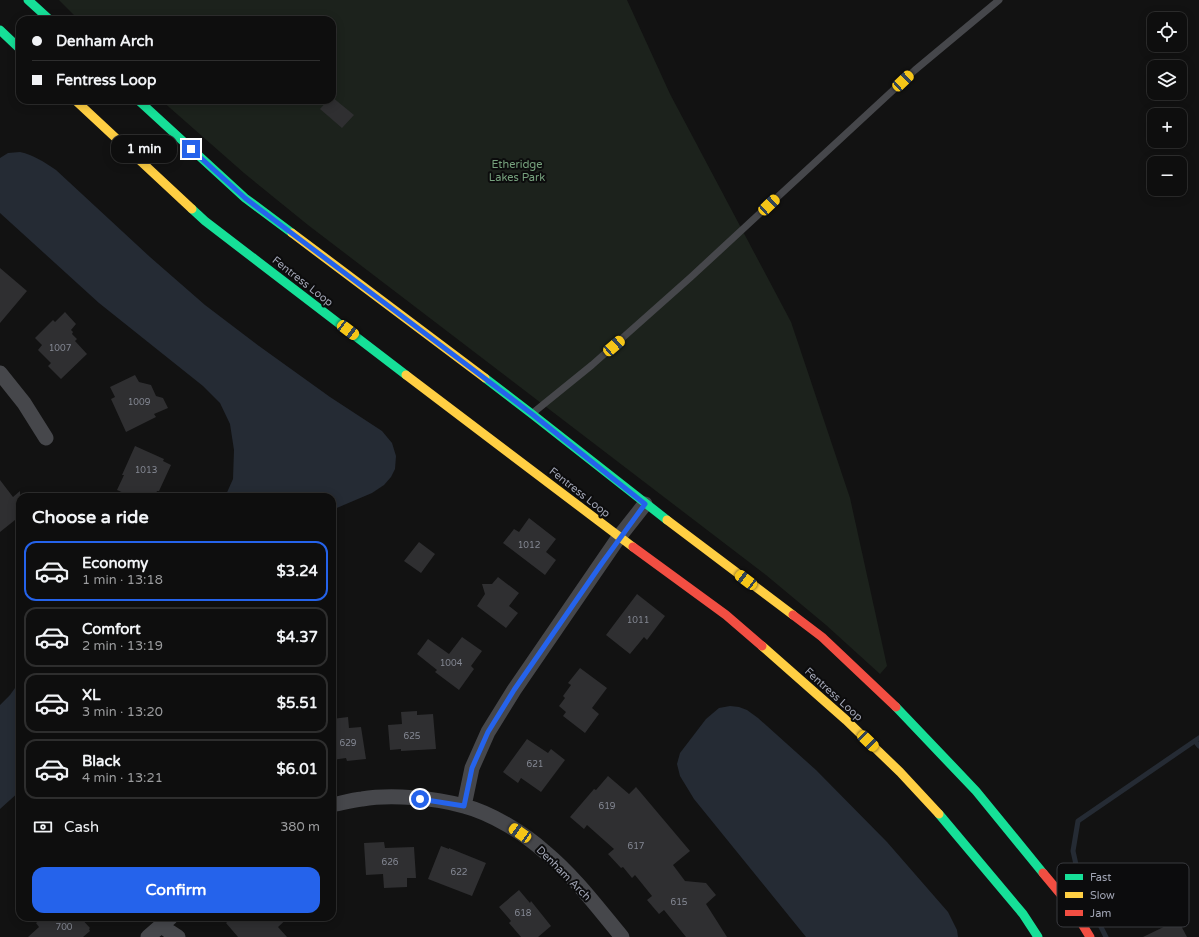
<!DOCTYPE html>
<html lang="en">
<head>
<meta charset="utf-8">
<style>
	body { margin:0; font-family:"Varela Round",sans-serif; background:#1c1c1c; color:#f1f3f6; height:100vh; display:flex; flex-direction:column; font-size:15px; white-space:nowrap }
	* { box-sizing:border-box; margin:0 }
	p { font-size:13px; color:#9b9c9e }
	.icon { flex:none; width:22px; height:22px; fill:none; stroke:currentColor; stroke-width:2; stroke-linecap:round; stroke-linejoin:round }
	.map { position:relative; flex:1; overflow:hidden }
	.details { position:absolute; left:16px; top:493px; width:320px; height:428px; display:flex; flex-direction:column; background:#0e0e0e; border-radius:12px; box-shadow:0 2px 10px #0003,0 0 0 1px #2e2e2e }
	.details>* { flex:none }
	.hud { position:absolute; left:16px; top:16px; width:320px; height:88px; border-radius:12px; box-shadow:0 2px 10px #0003,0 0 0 1px #2e2e2e; display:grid; align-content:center; height:88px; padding:0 16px; background:#0e0e0e }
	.fabs { position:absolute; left:1147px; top:12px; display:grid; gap:8px }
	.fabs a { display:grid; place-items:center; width:40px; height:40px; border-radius:8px; background:#0e0e0e; box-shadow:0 2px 10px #0003,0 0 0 1px #2e2e2e; font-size:20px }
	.end { position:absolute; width:18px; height:18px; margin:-9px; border:5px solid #2563eb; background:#fff; box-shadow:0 0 0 2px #fff }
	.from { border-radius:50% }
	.bubble { position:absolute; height:28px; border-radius:12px; background:#0e0e0e; box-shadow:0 2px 10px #0003,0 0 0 1px #2e2e2e; font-size:13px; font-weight:700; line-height:28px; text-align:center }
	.car { position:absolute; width:12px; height:24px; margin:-12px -6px; border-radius:5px; box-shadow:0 0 3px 1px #0007; background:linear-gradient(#f5c518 24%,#345 0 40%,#f5c518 0 76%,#345 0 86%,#f5c518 0) }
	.hud b { display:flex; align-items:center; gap:14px; height:38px; font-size:15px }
	.hud b+b { border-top:1px solid #2e2e2e }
	.hud i { width:10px; height:10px; background:#f1f3f6 }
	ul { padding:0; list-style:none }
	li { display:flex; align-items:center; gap:12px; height:60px; margin:0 8px 6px; padding:0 8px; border:2px solid #2e2e2e; border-radius:12px }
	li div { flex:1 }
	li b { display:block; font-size:15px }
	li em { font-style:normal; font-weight:700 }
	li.active { border-color:#2563eb }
	li>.icon { width:36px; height:36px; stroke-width:1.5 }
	h2 { padding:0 16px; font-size:18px; line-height:48px }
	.pay { display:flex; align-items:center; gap:10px; height:44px; padding:0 16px; font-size:15px }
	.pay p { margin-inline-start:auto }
	.cta { display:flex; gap:8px; margin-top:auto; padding:8px 16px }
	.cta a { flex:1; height:46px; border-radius:12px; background:#2563eb; color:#fff; font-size:16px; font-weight:700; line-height:46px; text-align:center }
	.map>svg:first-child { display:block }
</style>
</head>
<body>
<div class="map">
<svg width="1199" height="937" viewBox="0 0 1199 937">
	<rect width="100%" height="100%" fill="#121212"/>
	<path fill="#1c221c" d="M59 0H627L670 94 791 322 850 498 887 666 880 674 826 625 766 575 308 225 244 173 161 100H332V20H79Z"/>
	<path fill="#252b34" d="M20 152C34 155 44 162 56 170L150 257 205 305 259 346 330 397 382 431 392 443 396 456 395 469 391 477 384 485 372 493 332 510V497H225L233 479 234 450 230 424 220 403 203 386 99 303 0 213V158L8 153Z
		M20 681V791L0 809V705L10 695Z
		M730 706 739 707 747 710 758 718 816 770 887 842 948 912 957 930 958 937H806L694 799 680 776 677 764 680 753 706 719 719 708Z"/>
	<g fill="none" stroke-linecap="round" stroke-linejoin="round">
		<path stroke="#252b34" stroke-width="5" d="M1195 741 1199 746
			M1106 937 1081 887 1073 851 1078 821 1199 738"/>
	</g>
	<path fill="#2f2f31" d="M332 97 354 115 342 128 320 109 328 100H332Z
		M0 268 27 291 0 323Z
		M65 312 76 324 71 330 73 332 72 334 77 339 75 341 87 354 61 379 48 366 51 363 38 350 42 345 35 338 53 320 55 322Z
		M135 375 139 382 151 385 156 396 163 398 168 408 154 414 156 417 126 432 111 399 115 397 110 387Z
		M135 446 164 459 163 461 171 465 159 491H157L154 497H133L117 490 124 475H122Z
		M0 480 13 497 20 491V516L0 532Z
		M529 518 556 539 546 552 556 560 545 575 503 543 514 529 519 532Z
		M419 542 435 554 421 573 404 561Z
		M498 577 519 593 509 606 518 613 506 628 477 606 485 594 482 584H492Z
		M637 594 665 616 647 640 644 637 630 654 606 635Z
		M462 637 482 651 471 666 474 669 459 690 435 672 437 670 417 654 428 639 449 654Z
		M580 668 607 688 592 708 599 714 585 733 563 716 566 712 559 706 565 698 563 696 571 685 568 683Z
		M417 711V715L433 714 436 749 401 751V749L390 750 388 725 402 724 401 712Z
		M348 717 349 728 361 727 366 759 347 761 346 758 332 760V719Z
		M527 739 548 753 551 749 565 760 541 792 521 778 518 783 503 772Z
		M608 776 629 794 636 787 690 851 673 865 685 881 706 883 716 895 706 904 727 937H686L664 910 659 914 647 900 652 896 635 875 632 878 623 867 621 868 608 854 614 849 587 825 584 829 570 817 594 789 596 790Z
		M384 842 385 848 414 847 416 878H407V887L384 888 383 874 366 875 364 843Z
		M441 846 449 849V848L486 863 472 896 428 879Z
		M519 890 530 903 531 901 551 926 538 937H521L509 923 511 921 499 907Z
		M43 917H80L90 928 89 929 90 931 83 937H28L39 927 36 923Z
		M232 917H289L278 927 287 937H238L226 923Z
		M1178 920 1187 937H1143Z"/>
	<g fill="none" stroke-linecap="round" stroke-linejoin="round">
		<path stroke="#46474b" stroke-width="7" d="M534 412 592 365 691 277 915 70 999 0"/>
		<path stroke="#46474b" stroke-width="15" d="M0 373 24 403 46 438
			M332 805C342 803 352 800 362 799 391 794 435 798 464 806 491 813 524 833 545 852 574 876 598 908 622 937
			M464 806 472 768 488 732 514 690 619 537 645 504
			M161 926 178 937
			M148 937 171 917"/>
		<path stroke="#16e098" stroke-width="9" d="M28 0 50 20
			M0 30 20 49
			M138 100 245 198 292 233
			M192 209 205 221 406 375
			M485 378 532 414 667 520
			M896 707 976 791 1043 873
			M939 814 1023 914 1038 937"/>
		<path stroke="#ffcf43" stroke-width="9" d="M75 100 192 209
			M292 233 485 378
			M406 375 633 547
			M667 520 793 615
			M762 646 846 720 900 772 939 814"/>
		<path stroke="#f24e42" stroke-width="9" d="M633 547 726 615 762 646
			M793 615 822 637 896 707
			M1043 873 1073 909 1090 937"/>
	</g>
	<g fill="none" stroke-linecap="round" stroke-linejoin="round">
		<path stroke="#2563eb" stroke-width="5" d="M191 149 245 198 532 414 645 504 602 563 514 690 488 732 472 768 464 806 420 799"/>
	</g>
	<g text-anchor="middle" stroke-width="4" stroke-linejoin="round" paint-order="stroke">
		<g font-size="9" fill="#848893">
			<text x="60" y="351">1007</text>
			<text x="139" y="405">1009</text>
			<text x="146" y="473">1013</text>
			<text x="529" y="548">1012</text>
			<text x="638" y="623">1011</text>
			<text x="451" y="666">1004</text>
			<text x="412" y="739">625</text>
			<text x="348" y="746">629</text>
			<text x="535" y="767">621</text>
			<text x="607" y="809">619</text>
			<text x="636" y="849">617</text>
			<text x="390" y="865">626</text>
			<text x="459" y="875">622</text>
			<text x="679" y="905">615</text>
			<text x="523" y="916">618</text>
			<text x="64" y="930">700</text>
		</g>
		<g font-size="11" fill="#76a17d" stroke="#0c0c0d">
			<text x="517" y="168">Etheridge<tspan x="517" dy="13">Lakes Park</tspan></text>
		</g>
		<g font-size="11" fill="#a1a5b4" stroke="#0c0c0d">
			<text transform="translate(303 281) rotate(38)" y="4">Fentress Loop</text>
			<text transform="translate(580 492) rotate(38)" y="4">Fentress Loop</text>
			<text transform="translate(834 694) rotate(42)" y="4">Fentress Loop</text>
			<text transform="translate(564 873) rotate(45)" y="4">Denham Arch</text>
		</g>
	</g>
	<rect x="1057" y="863" width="132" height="64" rx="6" fill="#0c0c0d" stroke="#393a3f" stroke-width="1"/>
	<rect x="1065" y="874" width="18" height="6" fill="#16e098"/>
	<rect x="1065" y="892" width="18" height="6" fill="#ffcf43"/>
	<rect x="1065" y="910" width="18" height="6" fill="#f24e42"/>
	<g font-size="11" fill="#a1a5b4">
		<text x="1090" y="881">Fast</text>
		<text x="1090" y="899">Slow</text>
		<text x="1090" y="917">Jam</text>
	</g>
</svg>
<div class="fabs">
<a><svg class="icon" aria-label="locate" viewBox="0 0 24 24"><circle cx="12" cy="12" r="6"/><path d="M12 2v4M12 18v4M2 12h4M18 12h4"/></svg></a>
<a><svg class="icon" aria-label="layers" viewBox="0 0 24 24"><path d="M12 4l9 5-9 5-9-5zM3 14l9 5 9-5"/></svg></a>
<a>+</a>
<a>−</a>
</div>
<i class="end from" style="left:420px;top:799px"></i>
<i class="end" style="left:191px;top:149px"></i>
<div class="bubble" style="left:111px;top:135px;width:66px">1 min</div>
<i class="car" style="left:903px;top:81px;rotate:47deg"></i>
<i class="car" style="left:769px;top:205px;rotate:47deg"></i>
<i class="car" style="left:348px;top:330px;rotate:127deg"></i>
<i class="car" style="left:614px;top:346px;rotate:49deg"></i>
<i class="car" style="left:746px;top:580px;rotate:307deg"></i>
<i class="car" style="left:868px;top:741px;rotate:134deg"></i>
<i class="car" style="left:520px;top:833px;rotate:304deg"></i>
<div class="hud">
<b><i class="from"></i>Denham Arch</b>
<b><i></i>Fentress Loop</b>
</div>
<section class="details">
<h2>Choose a ride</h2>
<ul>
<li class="active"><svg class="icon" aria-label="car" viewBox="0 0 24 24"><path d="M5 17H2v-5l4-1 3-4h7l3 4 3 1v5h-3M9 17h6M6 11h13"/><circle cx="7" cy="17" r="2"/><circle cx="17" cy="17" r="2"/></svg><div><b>Economy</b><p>1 min · 13:18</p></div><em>$3.24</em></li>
<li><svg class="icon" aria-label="car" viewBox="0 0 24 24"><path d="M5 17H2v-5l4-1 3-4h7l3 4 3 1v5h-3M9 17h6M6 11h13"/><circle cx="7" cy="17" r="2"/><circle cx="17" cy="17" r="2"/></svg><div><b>Comfort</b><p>2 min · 13:19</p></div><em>$4.37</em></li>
<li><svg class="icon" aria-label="car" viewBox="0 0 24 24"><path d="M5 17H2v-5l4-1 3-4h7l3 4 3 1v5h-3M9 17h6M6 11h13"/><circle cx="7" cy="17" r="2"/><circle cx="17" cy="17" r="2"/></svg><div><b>XL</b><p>3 min · 13:20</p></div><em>$5.51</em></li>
<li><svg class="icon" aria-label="car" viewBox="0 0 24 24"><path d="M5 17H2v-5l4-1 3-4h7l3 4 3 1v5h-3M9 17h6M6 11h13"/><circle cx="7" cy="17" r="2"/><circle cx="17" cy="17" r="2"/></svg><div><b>Black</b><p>4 min · 13:21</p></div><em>$6.01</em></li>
</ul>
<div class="pay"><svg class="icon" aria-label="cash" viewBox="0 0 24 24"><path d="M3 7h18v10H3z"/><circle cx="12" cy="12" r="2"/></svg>Cash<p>380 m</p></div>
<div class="cta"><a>Confirm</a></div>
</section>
</div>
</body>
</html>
